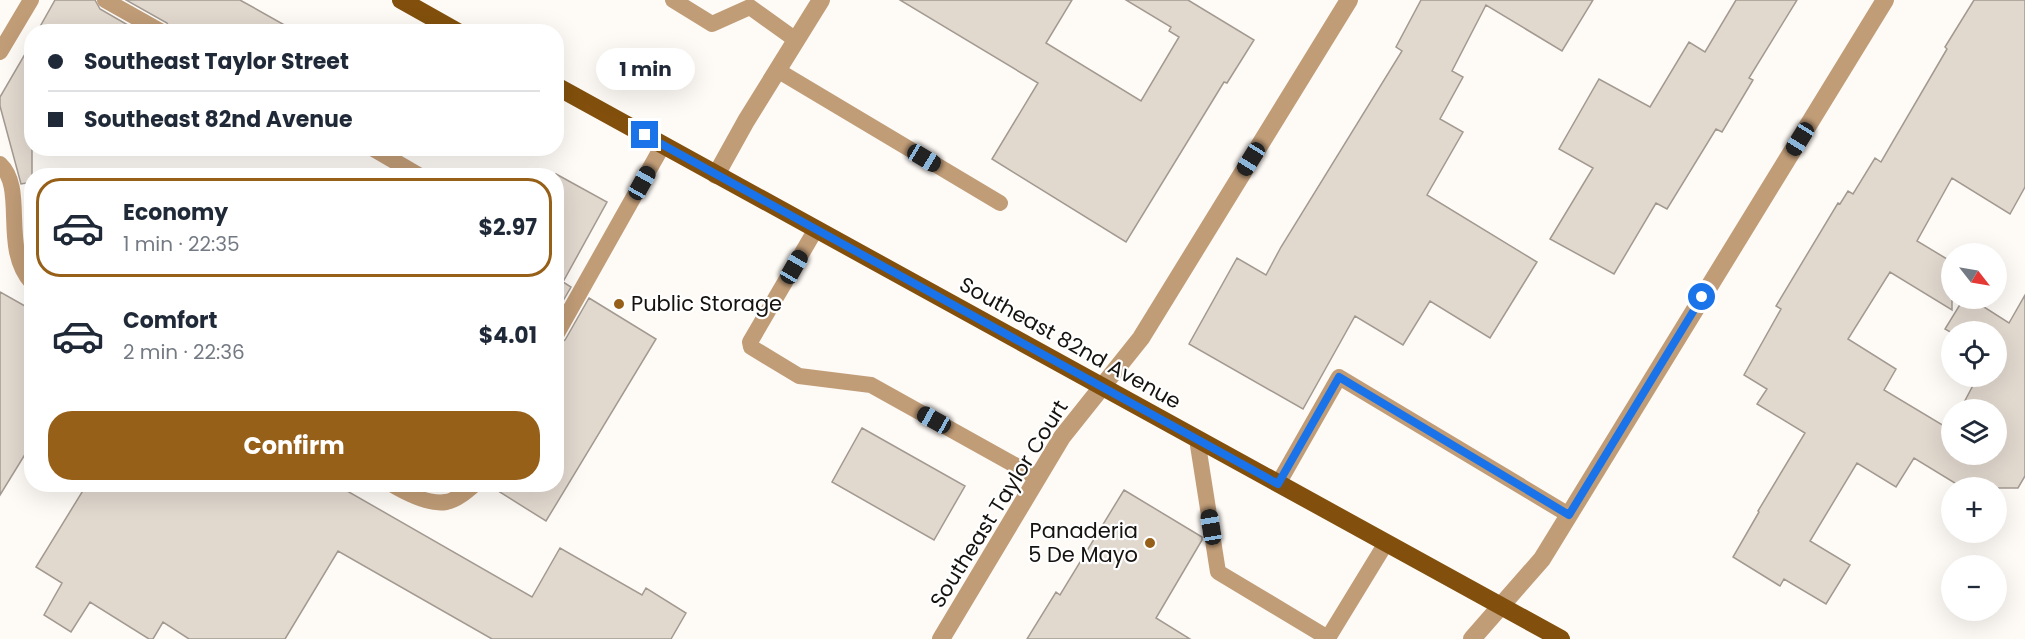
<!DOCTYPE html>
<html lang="en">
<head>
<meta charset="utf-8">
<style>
	body { margin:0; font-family:Poppins,sans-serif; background:#f6f6f7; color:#1f2937; height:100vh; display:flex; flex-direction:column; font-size:22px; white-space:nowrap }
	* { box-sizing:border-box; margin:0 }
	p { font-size:20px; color:#747a83 }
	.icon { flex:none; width:33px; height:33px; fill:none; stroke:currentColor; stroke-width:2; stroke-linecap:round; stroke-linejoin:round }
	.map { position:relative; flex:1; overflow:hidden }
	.details { position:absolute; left:24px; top:168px; width:540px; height:324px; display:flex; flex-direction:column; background:#fff; border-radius:24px; box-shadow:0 6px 24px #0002 }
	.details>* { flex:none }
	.top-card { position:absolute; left:24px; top:24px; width:540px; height:132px; border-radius:24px; box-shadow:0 6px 24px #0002; display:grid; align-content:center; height:132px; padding:0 24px; background:#fff }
	.needle { width:39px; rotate:121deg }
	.tools { position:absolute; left:1941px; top:243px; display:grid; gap:12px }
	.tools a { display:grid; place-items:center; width:66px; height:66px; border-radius:50%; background:#fff; box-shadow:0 6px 24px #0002; font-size:30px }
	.end { position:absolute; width:27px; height:27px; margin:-14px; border:8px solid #1a73e8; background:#fff; box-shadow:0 0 0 3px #fff }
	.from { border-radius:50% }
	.bubble { position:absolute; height:42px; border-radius:21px; background:#fff; box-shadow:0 6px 24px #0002; font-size:20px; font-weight:700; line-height:42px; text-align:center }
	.car { position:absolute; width:18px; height:36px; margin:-18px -9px; border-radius:8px; box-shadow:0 0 4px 2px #0007; background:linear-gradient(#222 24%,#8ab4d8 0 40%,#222 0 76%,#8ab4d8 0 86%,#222 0) }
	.top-card b { display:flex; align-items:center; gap:21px; height:57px; font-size:22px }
	.top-card b+b { border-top:2px solid #e0e1e3 }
	.top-card i { width:15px; height:15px; background:#1f2937 }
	ul { padding:10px 0 0; list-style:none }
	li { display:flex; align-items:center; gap:18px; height:99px; margin:0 12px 9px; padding:0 12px; border:3px solid transparent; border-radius:24px }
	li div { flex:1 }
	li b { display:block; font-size:22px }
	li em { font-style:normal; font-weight:700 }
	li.on { border-color:#976019 }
	li>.icon { width:54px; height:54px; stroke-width:1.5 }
	.action { display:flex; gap:12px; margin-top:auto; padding:12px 24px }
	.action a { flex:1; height:69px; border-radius:24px; background:#976019; color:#fff; font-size:24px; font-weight:700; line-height:69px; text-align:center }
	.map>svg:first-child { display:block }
</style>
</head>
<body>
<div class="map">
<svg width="2025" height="639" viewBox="0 0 2025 639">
	<rect width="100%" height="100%" fill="#fefaf6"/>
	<path fill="#e1d8ce" stroke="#a29990" stroke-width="1.5" d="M55 0H95L100 9 140 32H37Z
		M126 0H240L297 32H172L167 23Z
		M900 0H1072L1046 43 1141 101 1179 37 1169 31 1171 27 1126 0H1188L1254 40 1227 83 1224 82 1126 242 992 159 1038 83Z
		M1421 0H1593L1562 51 1486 5 1452 71 1463 77 1440 119 1463 132 1427 195 1537 262 1490 338 1430 301 1403 345 1355 316 1303 409 1189 344 1237 258 1266 275 1281 247 1402 51 1396 47Z
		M1736 0H1797L1749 78 1753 80 1722 132 1716 129 1667 209 1656 203 1614 274 1550 239 1593 168 1559 149 1599 79 1650 107 1689 42 1705 52Z
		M1974 0H2025V187L2010 214 1952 178 1917 241 1952 262V310L1890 272 1848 339 1896 369 1884 390 1949 429 1952 424V454H1996V410H1960L1978 376H1996V332L1952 333 1945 329 1964 298H1970L2009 323 2025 295V476L2018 488H1963L1914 458 1896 487 1857 463 1810 541 1850 565 1826 604 1784 579 1780 586 1733 557 1759 512 1758 511 1805 433 1757 404 1767 389 1744 375 1781 309 1776 306 1838 203 1840 204 1848 191 1853 194 1875 158 1881 162 1947 49 1945 47Z
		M32 42V182L21 184 0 106V97Z
		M556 174 607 202 563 282 571 287 556 313Z
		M0 292 32 310V443L0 495Z
		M589 298 656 339 546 521 487 484H556V345L565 340Z
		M862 428 965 486 934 540 832 482Z
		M87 484H335L532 597 560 548 642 595 646 588 686 613 671 639H492L338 551 285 639H189L163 622 153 639H149L90 602 71 632 44 615 62 583 36 567Z
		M1124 490 1202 537V540L1156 618 1190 639H1027L1056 592 1060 595Z"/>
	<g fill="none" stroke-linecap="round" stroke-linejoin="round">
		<path stroke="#c09c77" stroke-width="16" d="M105 0 162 32
			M673 0 712 24 750 7 796 40
			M0 52 31 0
			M777 70 1000 203
			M372 148 420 176
			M0 164C27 189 0 248 32 283
			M816 229 750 342 751 347 799 376 871 385 1038 478
			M556 335 663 145
			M1197 439 1218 572 1328 638 1386 543
			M391 484C406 493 429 505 446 502 457 500 467 491 475 484
			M1278 484 1339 377 1569 515"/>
		<path stroke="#c09c77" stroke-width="18" d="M716 175 746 121 821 0
			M941 639 1062 437 1141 338 1349 0
			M1472 639 1542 559 1885 0"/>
		<path stroke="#82500c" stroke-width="18" d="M401 0 458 32
			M556 86 1561 639"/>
	</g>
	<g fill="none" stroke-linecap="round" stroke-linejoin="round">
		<path stroke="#1a73e8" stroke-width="8" d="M645 135 1278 484 1339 377 1569 515 1702 297"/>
	</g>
	<g fill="#976019" stroke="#fff" stroke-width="2">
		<circle cx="619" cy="304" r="6"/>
		<circle cx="1150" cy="543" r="6"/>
	</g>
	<g text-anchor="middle" stroke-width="4.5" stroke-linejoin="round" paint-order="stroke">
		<g font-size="21" fill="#15120f" stroke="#fff" text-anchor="start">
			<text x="631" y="311">Public Storage</text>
			<text x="1138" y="538" text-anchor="end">Panaderia<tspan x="1138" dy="24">5 De Mayo</tspan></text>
		</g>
		<g font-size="21" fill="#15120f" stroke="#fff">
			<text transform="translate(1070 343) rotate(29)" y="7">Southeast 82nd Avenue</text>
			<text transform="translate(999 504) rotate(-58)" y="7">Southeast Taylor Court</text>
		</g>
	</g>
</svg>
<div class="tools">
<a><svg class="needle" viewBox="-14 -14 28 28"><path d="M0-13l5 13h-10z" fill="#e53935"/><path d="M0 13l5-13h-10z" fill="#747a83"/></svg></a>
<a><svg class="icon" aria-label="locate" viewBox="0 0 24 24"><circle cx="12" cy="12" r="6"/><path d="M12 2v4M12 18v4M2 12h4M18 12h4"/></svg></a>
<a><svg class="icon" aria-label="layers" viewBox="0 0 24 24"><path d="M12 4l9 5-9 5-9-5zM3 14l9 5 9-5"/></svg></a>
<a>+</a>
<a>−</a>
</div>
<i class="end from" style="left:1702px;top:297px"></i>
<i class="end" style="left:645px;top:135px"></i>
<div class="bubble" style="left:596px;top:48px;width:99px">1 min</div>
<i class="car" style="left:1800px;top:139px;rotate:212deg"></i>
<i class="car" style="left:924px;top:158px;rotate:121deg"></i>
<i class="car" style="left:1251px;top:159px;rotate:212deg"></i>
<i class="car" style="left:642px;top:183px;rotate:29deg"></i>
<i class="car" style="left:794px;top:267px;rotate:30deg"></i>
<i class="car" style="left:934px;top:420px;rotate:299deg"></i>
<i class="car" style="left:1211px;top:527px;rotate:351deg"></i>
<div class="top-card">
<b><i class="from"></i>Southeast Taylor Street</b>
<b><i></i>Southeast 82nd Avenue</b>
</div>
<section class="details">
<ul>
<li class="on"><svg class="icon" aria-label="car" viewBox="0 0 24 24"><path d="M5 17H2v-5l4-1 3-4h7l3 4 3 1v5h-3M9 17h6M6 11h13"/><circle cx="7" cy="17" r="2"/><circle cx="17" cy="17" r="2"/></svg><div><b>Economy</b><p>1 min · 22:35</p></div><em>$2.97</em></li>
<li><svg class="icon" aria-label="car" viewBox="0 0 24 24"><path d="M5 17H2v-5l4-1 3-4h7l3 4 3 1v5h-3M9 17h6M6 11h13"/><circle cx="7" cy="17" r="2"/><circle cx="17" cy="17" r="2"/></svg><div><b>Comfort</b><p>2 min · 22:36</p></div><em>$4.01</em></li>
</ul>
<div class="action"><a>Confirm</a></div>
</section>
</div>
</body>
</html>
